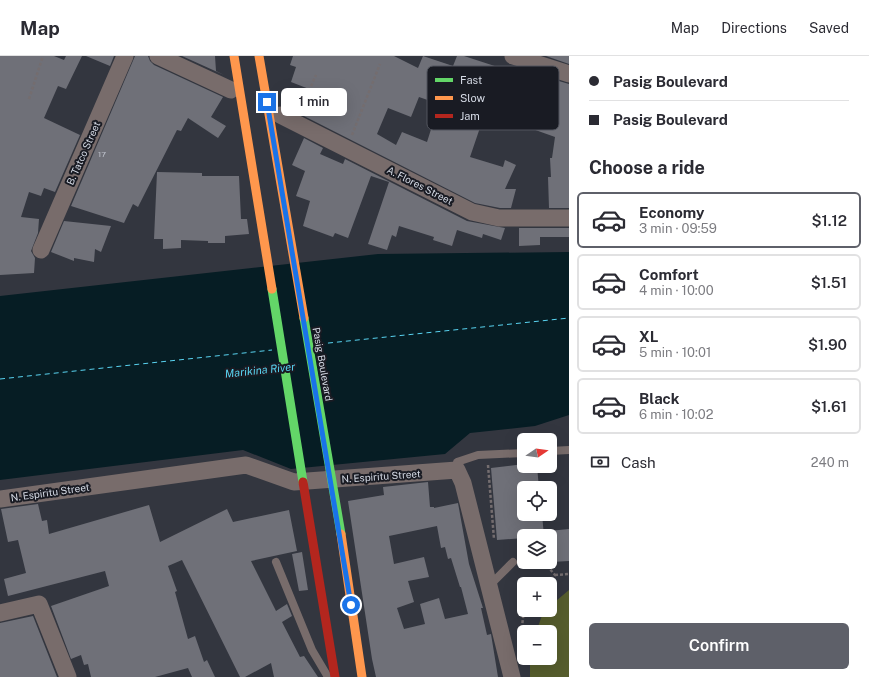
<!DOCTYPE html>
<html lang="en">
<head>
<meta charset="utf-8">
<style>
	body { margin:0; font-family:"Public Sans",sans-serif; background:#f2f2f3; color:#2b2b33; height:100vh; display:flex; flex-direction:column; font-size:15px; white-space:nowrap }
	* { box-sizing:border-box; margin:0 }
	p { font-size:13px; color:#7c7c81 }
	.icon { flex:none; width:22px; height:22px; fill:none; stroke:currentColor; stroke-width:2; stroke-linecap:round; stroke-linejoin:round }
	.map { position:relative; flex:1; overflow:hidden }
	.panel { display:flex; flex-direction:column; background:#fff; width:300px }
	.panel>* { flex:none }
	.guide { display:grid; align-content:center; height:88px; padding:0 20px; background:#fff }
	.needle { width:26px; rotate:77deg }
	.controls { position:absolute; left:517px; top:377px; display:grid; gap:8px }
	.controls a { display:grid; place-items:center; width:40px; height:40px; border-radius:6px; background:#fff; box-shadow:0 4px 16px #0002; font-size:20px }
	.end { position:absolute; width:18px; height:18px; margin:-9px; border:5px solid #1a73e8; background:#fff; box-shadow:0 0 0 2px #fff }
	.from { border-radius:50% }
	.bubble { position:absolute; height:28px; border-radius:6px; background:#fff; box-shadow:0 4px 16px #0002; font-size:13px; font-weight:600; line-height:28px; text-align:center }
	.guide b { display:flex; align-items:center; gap:14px; height:38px; font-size:15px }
	.guide b+b { border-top:1px solid #e1e1e2 }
	.guide i { width:10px; height:10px; background:#2b2b33 }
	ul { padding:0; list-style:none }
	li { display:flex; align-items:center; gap:12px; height:56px; margin:0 8px 6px; padding:0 12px; border:2px solid #e1e1e2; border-radius:6px }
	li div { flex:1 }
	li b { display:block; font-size:15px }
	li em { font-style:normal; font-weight:600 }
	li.selected { border-color:#5e6069 }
	li>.icon { width:36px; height:36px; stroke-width:1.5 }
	h2 { padding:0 20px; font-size:18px; line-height:48px }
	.pay { display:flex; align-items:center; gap:10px; height:44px; padding:0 20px; font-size:15px }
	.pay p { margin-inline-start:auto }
	.action { display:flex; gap:8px; margin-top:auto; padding:8px 20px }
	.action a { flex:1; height:46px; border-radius:6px; background:#5e6069; color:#fff; font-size:16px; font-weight:600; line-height:46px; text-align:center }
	header { display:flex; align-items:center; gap:24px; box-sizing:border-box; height:56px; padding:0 20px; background:#fff; border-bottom:1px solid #e1e1e2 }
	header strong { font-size:19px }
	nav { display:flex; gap:22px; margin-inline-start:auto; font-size:14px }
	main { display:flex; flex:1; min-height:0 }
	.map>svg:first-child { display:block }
</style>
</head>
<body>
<header>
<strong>Map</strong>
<nav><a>Map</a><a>Directions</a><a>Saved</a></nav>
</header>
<main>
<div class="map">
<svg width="569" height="621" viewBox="0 0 569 621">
	<rect width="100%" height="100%" fill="#33363f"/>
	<path fill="#565d2d" d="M569 534V621H530V602H550V576H536L544 554H550V550Z"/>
	<path fill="#061d24" d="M569 196V359L535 370 470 377 445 398 291 413 243 394 0 424V240L378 198Z"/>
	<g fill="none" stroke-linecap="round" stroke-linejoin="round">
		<path stroke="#59d4f1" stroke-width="1" stroke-dasharray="5 4" stroke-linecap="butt" d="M319 288 569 262
			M0 323 272 294"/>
	</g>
	<path fill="#6f7078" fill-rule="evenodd" d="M0 0H54L64 4 66 0H82L66 33 58 30 44 62 80 79 55 136 44 132 41 140 29 136 21 161 39 163 38 177 31 195 35 202 34 217 0 219Z
		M86 0H114L110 10Z
		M135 0H148L150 5 154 9 223 41 211 61 226 70 218 82 188 62 181 75 177 74 138 151 133 148 124 167 71 150Z
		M182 0H215L216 15 224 19Z
		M293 0H394L418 12 423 0 453 10 457 0H464L534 23 535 18 569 28V152H549L548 121H551L550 102H552L555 81 527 71 529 66 498 55 496 60 485 57 470 101 503 111 505 104 516 109 505 133H516L511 152H500L475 147 300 58 309 33 291 26 296 11 290 9ZM419 41 439 48 427 86 402 76 396 89 377 78 388 52 411 61Z
		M546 0H569V8Z
		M304 82 323 92 320 98 343 108 345 103 467 165 505 172 501 184 483 178 482 182 457 174 452 190 433 184 434 181 399 170 396 181 392 179 387 194 368 188 389 126 371 120 348 182 335 177 333 181 303 170 310 145 296 140 305 115 292 109Z
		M157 116 202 117V120H239L241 163H247L249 178 225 180V187H208V185L181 184V192L163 193V183H154Z
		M64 165 111 170 101 196 95 193 94 206 74 202V205L51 196Z
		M519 172H569V181H540V189L519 190Z
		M524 408V410H537L539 432H524V458H542L544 480H524V482L497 484 491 412Z
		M428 426 430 451H434V452L458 447 469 508 483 552H481L487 579 491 578 498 621H376L372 603 348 445 384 439 383 431ZM437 470 441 492 445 491 448 503 451 502 460 531H461L468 558 445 563 439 542 420 548 425 568 404 573 397 552 414 546 408 525 429 521 424 501 394 508 389 480Z
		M38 448 42 465 47 464 49 478 149 449 160 486 227 453 233 466 289 454 297 495 251 505 276 555 287 548 292 560 282 566 300 601 304 600 318 621H274L271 607 245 621H240L182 504 168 510 177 535 175 536 188 583 195 580 204 606 207 604 215 621H192L188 612 155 621H91L88 608 84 609 81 599 71 603 51 550 109 530 105 515 8 540 4 523 26 517 18 484 8 486 1 453Z
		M569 473V505L552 506 549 475Z
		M302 496 308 534 299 535 292 498Z
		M33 560 57 621H0V567Z"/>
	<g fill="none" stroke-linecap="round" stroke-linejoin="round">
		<path stroke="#746d6f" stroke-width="2.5" stroke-dasharray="3 2" stroke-linecap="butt" d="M29 43 43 0
			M301 53 316 19
			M352 79 380 8
			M488 409 494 483
			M522 507 548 511 555 519 547 528
			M555 519 569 518
			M520 587 524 554"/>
		<path stroke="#786c6b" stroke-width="8" d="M550 395 569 394
			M457 414V406L478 399 524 397
			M276 506 312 594 328 621
			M488 527 493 526 513 506"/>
		<path stroke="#786c6b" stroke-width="17" d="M158 0 231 34
			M513 0 569 18
			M280 59 472 156 499 162H569
			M41 194 125 0
			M0 443 246 409 294 426 457 414 463 427 512 621
			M0 557 39 548 68 621"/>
		<path stroke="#63d668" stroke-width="9" d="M272 233 303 426
			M304 262 341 478"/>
		<path stroke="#ff974d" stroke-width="9" d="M234 0 272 233
			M259 0 304 262
			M341 478 362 621"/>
		<path stroke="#b3261e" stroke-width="9" d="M303 426 335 621"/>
	</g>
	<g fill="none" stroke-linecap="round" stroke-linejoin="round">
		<path stroke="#1a73e8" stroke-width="5" d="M267 46 351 549"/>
	</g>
	<g text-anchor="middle" stroke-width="4" stroke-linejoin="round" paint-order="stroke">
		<g font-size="8" fill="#bcc0ca">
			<text x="102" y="101">17</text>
		</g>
		<g font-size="10" fill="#d6dbe6" stroke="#191b23">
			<text transform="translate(83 97) rotate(-66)" y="4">B. Tatco Street</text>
			<text transform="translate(420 129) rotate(27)" y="4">A. Flores Street</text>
			<text transform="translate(323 308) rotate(80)" y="4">Pasig Boulevard</text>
			<text transform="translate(381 420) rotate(-4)" y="4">N. Espiritu Street</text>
			<text transform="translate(50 436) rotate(-8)" y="4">N. Espiritu Street</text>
		</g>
		<g font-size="11" font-style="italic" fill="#59d4f1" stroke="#191b23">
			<text transform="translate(260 314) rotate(-6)" y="4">Marikina River</text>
		</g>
	</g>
	<rect x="427" y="10" width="132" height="64" rx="6" fill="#191b23" stroke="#52555e" stroke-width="1"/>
	<rect x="435" y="22" width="18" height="4" fill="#63d668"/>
	<rect x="435" y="40" width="18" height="4" fill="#ff974d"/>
	<rect x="435" y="58" width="18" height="4" fill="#b3261e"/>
	<g font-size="11" fill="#d6dbe6">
		<text x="460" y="28">Fast</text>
		<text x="460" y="46">Slow</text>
		<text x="460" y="64">Jam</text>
	</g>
</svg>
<div class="controls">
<a><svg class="needle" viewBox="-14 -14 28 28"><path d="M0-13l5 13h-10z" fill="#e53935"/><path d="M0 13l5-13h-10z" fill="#7c7c81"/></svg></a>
<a><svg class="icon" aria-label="locate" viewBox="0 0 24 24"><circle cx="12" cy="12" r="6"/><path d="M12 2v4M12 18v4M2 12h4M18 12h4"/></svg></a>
<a><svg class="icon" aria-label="layers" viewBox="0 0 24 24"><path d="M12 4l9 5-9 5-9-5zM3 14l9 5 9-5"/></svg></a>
<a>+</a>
<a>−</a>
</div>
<i class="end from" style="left:351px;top:549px"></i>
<i class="end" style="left:267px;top:46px"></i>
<div class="bubble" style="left:281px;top:32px;width:66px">1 min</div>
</div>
<section class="panel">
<div class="guide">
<b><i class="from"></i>Pasig Boulevard</b>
<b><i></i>Pasig Boulevard</b>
</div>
<h2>Choose a ride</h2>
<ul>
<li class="selected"><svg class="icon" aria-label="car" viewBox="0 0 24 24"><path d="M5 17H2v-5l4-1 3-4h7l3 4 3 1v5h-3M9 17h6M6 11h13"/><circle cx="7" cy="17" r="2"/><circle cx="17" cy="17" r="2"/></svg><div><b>Economy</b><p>3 min · 09:59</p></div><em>$1.12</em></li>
<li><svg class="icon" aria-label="car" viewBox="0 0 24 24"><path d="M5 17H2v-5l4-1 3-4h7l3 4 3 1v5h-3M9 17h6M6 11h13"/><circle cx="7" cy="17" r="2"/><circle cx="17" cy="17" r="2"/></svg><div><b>Comfort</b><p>4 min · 10:00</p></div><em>$1.51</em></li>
<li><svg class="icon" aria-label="car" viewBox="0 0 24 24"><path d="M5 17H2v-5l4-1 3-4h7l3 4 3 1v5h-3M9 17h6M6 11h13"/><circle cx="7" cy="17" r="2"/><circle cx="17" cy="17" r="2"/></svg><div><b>XL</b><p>5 min · 10:01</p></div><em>$1.90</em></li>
<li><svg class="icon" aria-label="car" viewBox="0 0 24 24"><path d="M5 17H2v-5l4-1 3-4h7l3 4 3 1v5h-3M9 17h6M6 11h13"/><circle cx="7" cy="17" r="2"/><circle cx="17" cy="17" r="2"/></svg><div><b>Black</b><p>6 min · 10:02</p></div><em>$1.61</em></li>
</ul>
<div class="pay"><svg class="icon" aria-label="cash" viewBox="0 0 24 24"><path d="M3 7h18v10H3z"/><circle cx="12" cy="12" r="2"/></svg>Cash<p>240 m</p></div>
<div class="action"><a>Confirm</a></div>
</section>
</main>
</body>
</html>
